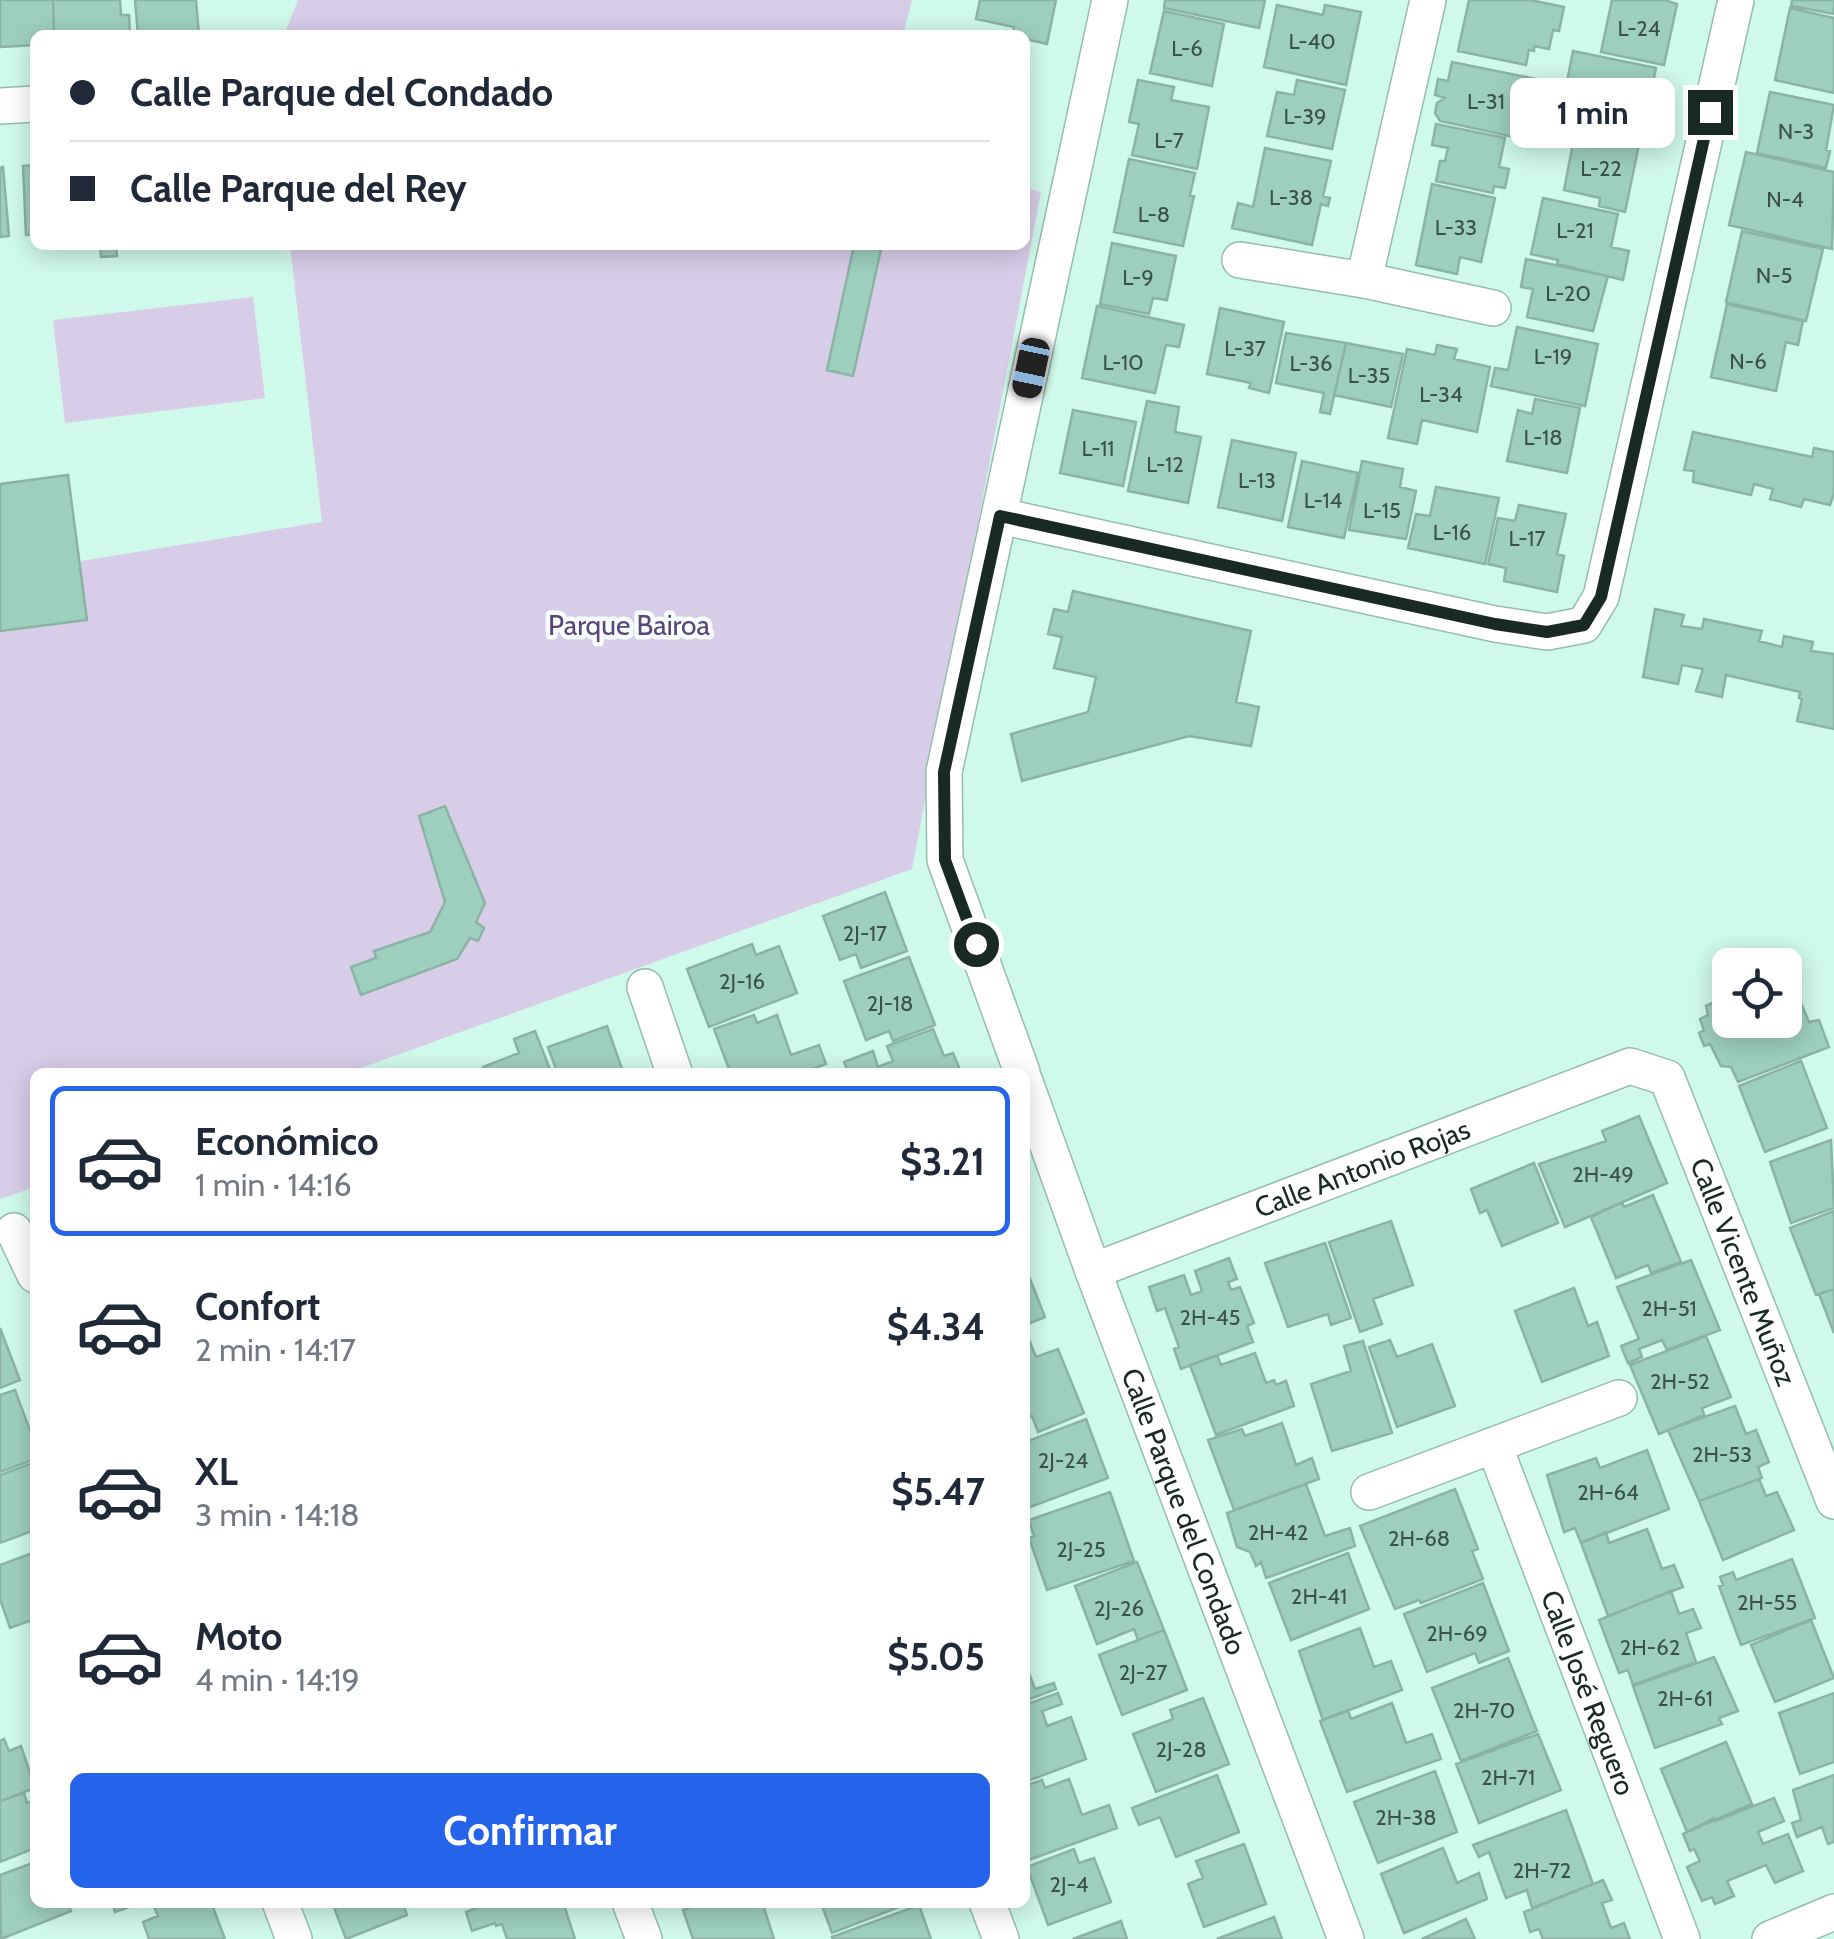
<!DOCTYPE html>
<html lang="es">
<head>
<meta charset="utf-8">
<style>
	body { margin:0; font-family:Cabin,sans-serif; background:#f6f6f7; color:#1f2937; height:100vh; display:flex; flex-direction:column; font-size:38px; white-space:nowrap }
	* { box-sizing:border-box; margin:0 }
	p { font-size:32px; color:#747a83 }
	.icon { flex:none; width:55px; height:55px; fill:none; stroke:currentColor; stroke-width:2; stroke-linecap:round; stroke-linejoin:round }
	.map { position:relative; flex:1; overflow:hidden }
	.drawer { position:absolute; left:30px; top:1068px; width:1000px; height:840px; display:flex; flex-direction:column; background:#fff; border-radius:15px; box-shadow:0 5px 25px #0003 }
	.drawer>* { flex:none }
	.banner { position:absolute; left:30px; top:30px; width:1000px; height:220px; border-radius:15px; box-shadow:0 5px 25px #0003; display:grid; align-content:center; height:220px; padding:0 40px; background:#fff }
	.buttons { position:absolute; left:1712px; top:948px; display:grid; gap:20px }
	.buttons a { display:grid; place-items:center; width:90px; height:90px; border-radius:15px; background:#fff; box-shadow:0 5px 25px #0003; font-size:50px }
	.end { position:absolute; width:45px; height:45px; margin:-22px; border:12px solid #192924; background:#fff; box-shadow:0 0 0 5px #fff }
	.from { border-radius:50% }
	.bubble { position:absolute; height:70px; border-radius:15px; background:#fff; box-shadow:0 5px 25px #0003; font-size:32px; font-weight:700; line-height:70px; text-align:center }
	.car { position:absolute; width:30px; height:60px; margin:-30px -15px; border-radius:12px; box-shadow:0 0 8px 2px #0007; background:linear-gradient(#222 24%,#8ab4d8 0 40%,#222 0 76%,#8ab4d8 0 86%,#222 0) }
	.banner b { display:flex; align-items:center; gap:35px; height:95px; font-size:38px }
	.banner b+b { border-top:2px solid #e0e1e3 }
	.banner i { width:25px; height:25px; background:#1f2937 }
	ul { padding:18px 0 0; list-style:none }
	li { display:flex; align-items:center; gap:30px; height:150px; margin:0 20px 15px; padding:0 20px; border:5px solid transparent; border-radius:15px }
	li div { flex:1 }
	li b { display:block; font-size:38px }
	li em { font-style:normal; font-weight:700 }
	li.on { border-color:#2563eb }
	li>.icon { width:90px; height:90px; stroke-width:1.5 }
	.action { display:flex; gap:20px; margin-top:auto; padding:20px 40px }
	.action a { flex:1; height:115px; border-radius:15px; background:#2563eb; color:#fff; font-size:40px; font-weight:700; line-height:115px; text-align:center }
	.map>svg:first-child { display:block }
</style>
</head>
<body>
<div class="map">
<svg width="1834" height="1939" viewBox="0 0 1834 1939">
	<rect width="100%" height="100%" fill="#cff9ea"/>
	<path fill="#d8cde9" d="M298 0H912L903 35H284Z
		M1025 188 1041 192 912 869 350 1072H35V1187L0 1199V628L79 618 81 561 322 522 290 245H1025Z
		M253 297 265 398 65 423 53 320Z"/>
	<path fill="#9ecfbe" stroke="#8bb3a5" stroke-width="2.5" d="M0 0H53L54 35H35V45L0 47Z
		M53 0H120L121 15H129L130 35H54Z
		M135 0H196L199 35H138Z
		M980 0H1056L1047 44 1025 39V35H1013L1014 27 976 19Z
		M1165 0H1265L1259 28 1164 8Z
		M1469 0H1530L1564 7 1559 31 1553 30 1549 49 1534 46V51L1529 50 1526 65 1458 51Z
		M1612 0H1665L1677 4 1664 65 1601 52Z
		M1792 0H1834V14L1791 6Z
		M1277 5 1323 15 1325 5 1361 12 1346 85 1264 67Z
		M1790 8 1834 18V93L1775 80Z
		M1164 11 1224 24 1212 86 1150 73Z
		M1573 51 1656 68 1644 129 1561 112Z
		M1452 62 1536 79 1523 139 1440 121 1435 113 1437 103 1445 98 1435 95 1438 79 1448 81Z
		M1138 80 1174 87 1171 100 1209 107 1197 169 1132 155 1139 124 1129 122Z
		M1297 80 1345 90 1332 149 1267 136 1277 92 1294 95Z
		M1770 92 1834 105 1826 150 1830 151 1826 168 1757 153Z
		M1436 124 1505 138 1499 167 1509 169 1505 188 1494 186 1493 193 1436 181 1440 161H1445L1448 148 1432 145Z
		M1596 130 1640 140 1625 212 1599 206 1600 198 1564 190 1573 143 1592 147Z
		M1265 148 1331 161 1323 196 1330 198 1328 206 1321 204 1312 245 1232 228 1238 203 1253 207Z
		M1746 152 1834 172 1832 249 1729 225Z
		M1129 159 1195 173 1190 195 1194 196 1183 246 1114 232Z
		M35 165V235H26L23 166Z
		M3 167 9 236 0 237V168Z
		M1432 184 1495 198 1481 262 1460 257 1457 274 1416 265Z
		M1543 198 1618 214 1611 247 1629 251 1623 280 1557 264 1558 260 1531 254Z
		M1742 231 1823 249 1806 321 1726 302Z
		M1112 243 1176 256 1167 300 1153 298 1149 314 1100 304Z
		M100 245H116L117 256 101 257Z
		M854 245H882L853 376 827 370Z
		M1526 259 1608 276 1593 331 1527 317 1533 289 1521 287Z
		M1727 304 1803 321 1798 345 1786 342 1776 391 1711 377Z
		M1097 306 1184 325 1179 347 1166 345 1155 393 1082 378Z
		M1220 308 1284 322 1269 393 1249 388 1251 383 1207 374Z
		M1517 327 1598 344 1585 406 1491 386 1495 368 1508 370Z
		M1286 333 1346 343 1330 414 1320 412 1324 393 1276 383Z
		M1346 343 1403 354 1391 407 1334 395Z
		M1437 345 1457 349 1454 359 1490 367 1477 432 1422 420 1417 444 1388 438 1407 349 1435 355Z
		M1535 399 1580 408 1567 473 1507 461 1518 410 1532 414Z
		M1147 401 1179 407 1175 432 1201 437 1188 503 1128 491Z
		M1073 410 1136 422 1123 486 1060 473Z
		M1693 432 1812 457 1814 448 1834 452V493L1830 505 1804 499 1801 507 1770 499 1773 489 1754 484 1751 495 1693 482 1694 471 1684 470Z
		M1232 440 1296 453 1282 521 1218 507Z
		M1302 461 1358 473 1344 538 1288 527Z
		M1362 461 1403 469 1400 487 1416 491 1406 539 1349 530Z
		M68 475 87 620 0 631V484Z
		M1436 487 1499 498 1485 564 1408 548 1416 514 1430 516Z
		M1519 505 1566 514 1557 554 1564 556 1557 592 1504 581 1506 568 1488 564 1498 518 1515 521Z
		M1073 591 1251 631 1236 702 1259 707 1251 746 1189 736 1022 781 1011 734 1088 712 1096 677 1054 668 1062 637 1048 634 1054 609 1068 612Z
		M1655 609 1684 615 1681 626 1702 629 1704 619 1762 631 1759 641 1782 647 1784 636 1813 642 1811 651 1834 654V729L1797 721 1802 699 1799 698 1800 692 1726 675 1722 697 1696 691 1703 669 1682 665 1678 684 1643 677Z
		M445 806 485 903 476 922 484 928 478 941 470 938 457 959 361 995 351 967 376 958 374 951 430 932 445 902 419 816Z
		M885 892 907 951 861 968 856 954 840 960 823 916Z
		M752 944 756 955 779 946 797 993 709 1027 687 969Z
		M909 957 935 1025 893 1041 889 1031 866 1040 844 981Z
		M1797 993 1809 1022 1819 1020 1829 1047 1738 1082 1731 1067 1721 1066 1710 1044 1704 1046 1699 1033 1704 1030 1700 1019 1708 1015 1706 1006 1712 1003 1719 1020 1730 1016V1020H1785V997Z
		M754 1015 757 1023 777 1015 791 1055 819 1045 826 1064 804 1072H730L714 1029Z
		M607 1026 623 1072H557L548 1047Z
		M933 1029 944 1056 953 1053 961 1072H848L844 1062 873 1051 878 1067 893 1061 887 1046Z
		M535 1031 551 1072H485L483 1067 519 1053 514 1039Z
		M1801 1061 1827 1128 1765 1152 1739 1086Z
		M1639 1116 1667 1183 1565 1227 1539 1164 1606 1141 1602 1131Z
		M1831 1140 1834 1208 1791 1223 1770 1162Z
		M1534 1163 1558 1223 1502 1246 1487 1210 1480 1213 1471 1189Z
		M1653 1195 1681 1262 1651 1273 1648 1265 1616 1278 1591 1217 1622 1202 1624 1207Z
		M1834 1211V1289L1816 1295 1790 1228Z
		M1391 1221 1413 1285 1373 1299 1382 1324 1360 1332 1329 1242Z
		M1325 1243 1351 1318 1331 1325 1328 1314 1288 1327 1265 1263Z
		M1229 1258 1237 1279 1228 1282 1231 1290 1240 1287 1254 1323 1247 1326 1253 1342 1181 1369 1174 1349 1179 1347 1165 1308 1157 1311 1149 1287 1184 1275 1191 1295 1202 1291 1195 1271Z
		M1691 1260 1720 1330 1667 1350 1662 1340 1639 1349 1642 1357 1628 1363 1621 1346 1639 1339 1617 1287Z
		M1025 1266 1045 1317 1026 1325 1025 1323Z
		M1574 1288 1588 1326 1597 1322 1609 1356 1542 1382 1515 1311Z
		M1834 1289V1333L1819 1294Z
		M0 1328 20 1380 0 1388Z
		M1026 1332 1036 1357 1058 1349 1084 1413 1038 1432 1032 1416 1025 1419Z
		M1706 1336 1731 1397 1702 1408 1704 1415 1659 1434 1630 1365Z
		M1390 1340 1397 1357 1432 1344 1455 1406 1397 1427 1369 1347Z
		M1363 1341 1392 1433 1332 1451 1311 1384 1351 1371 1344 1346Z
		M1255 1353 1266 1383 1274 1380 1276 1385 1286 1381 1294 1406 1216 1435 1190 1365 1217 1355 1221 1365Z
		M15 1390 35 1444V1459L0 1472V1395Z
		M1735 1406 1746 1434 1756 1430 1769 1462 1758 1467 1762 1478 1699 1501 1668 1430Z
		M1086 1419 1108 1478 1025 1509V1442Z
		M1282 1423 1296 1465 1312 1458 1319 1479 1234 1510 1208 1440 1242 1429 1245 1436Z
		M1647 1450 1669 1509 1581 1543 1575 1528 1564 1532 1547 1475 1596 1458 1600 1468Z
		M35 1462V1530L0 1543V1475Z
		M1759 1479 1766 1496 1777 1492 1794 1530 1723 1560 1699 1501Z
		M1306 1484 1325 1536 1350 1528 1355 1546 1266 1578 1261 1562 1256 1566 1250 1552 1237 1547 1227 1513Z
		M1455 1489 1478 1549 1472 1551 1483 1579 1421 1603 1419 1600 1395 1609 1360 1526Z
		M1110 1492 1134 1561 1047 1590 1029 1538 1034 1536 1029 1520Z
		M1647 1529 1662 1569 1674 1565 1683 1587 1608 1616 1581 1543 1606 1532 1609 1543Z
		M35 1552V1619L10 1628 0 1599V1565Z
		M1348 1553 1369 1609 1291 1640 1269 1583Z
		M1792 1559 1815 1618 1741 1645 1719 1586 1723 1585 1720 1577 1733 1572 1736 1580Z
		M1137 1562 1164 1630 1138 1640 1134 1629 1097 1644 1075 1586Z
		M1483 1583 1509 1651 1479 1663 1475 1653 1427 1672 1404 1614Z
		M1671 1591 1679 1614 1693 1609 1701 1628 1686 1633 1696 1662 1633 1685 1628 1670 1619 1673 1599 1620Z
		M1811 1620 1834 1678 1775 1702 1751 1645Z
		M1360 1628 1374 1667 1391 1661 1402 1690 1323 1720 1299 1651Z
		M1164 1630 1187 1690 1122 1715 1099 1655Z
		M1714 1657 1738 1711 1719 1718 1722 1724 1655 1748 1633 1686Z
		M1508 1658 1537 1731 1461 1761 1432 1688Z
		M1025 1663 1035 1689 1054 1683 1056 1689 1025 1701Z
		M1058 1693 1062 1704 1042 1711 1047 1726 1071 1717 1086 1759 1025 1782V1705Z
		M1834 1693V1762L1800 1774 1779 1713Z
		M1203 1698 1229 1764 1156 1792 1133 1734 1173 1719 1170 1710Z
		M1392 1703 1406 1743 1432 1734 1441 1759 1347 1792 1320 1721 1348 1710 1351 1719Z
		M1538 1734 1561 1790 1479 1823 1456 1764Z
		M4 1739 9 1751 21 1746 35 1788 0 1801V1741Z
		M1726 1742 1752 1804 1687 1832 1661 1769Z
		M1435 1771 1457 1832 1378 1863 1354 1802Z
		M1217 1775 1239 1832 1176 1857 1160 1817 1139 1825 1132 1808Z
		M1834 1775V1842L1828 1844 1822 1827 1797 1837 1792 1823 1801 1820 1793 1790Z
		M1069 1779 1082 1815 1109 1805 1117 1828 1029 1860 1025 1848V1786L1042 1780 1045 1788Z
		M24 1793 27 1803 35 1800V1848L0 1862V1801Z
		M1774 1798 1784 1821 1758 1832 1763 1844 1788 1834 1803 1871 1775 1883 1766 1865 1727 1881 1734 1896 1715 1904 1712 1897 1702 1901 1687 1867 1700 1861 1694 1849 1690 1851 1683 1834 1714 1818 1715 1821Z
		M1566 1810 1593 1884 1532 1908 1527 1890 1506 1898 1489 1852 1479 1857 1473 1845Z
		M1244 1844 1266 1904 1204 1927 1188 1884 1203 1878 1196 1861Z
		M1443 1848 1457 1883 1479 1873 1487 1899 1404 1933 1381 1874Z
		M1074 1849 1079 1863 1094 1858 1111 1902 1048 1925 1027 1867Z
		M35 1862V1902H67L71 1911 1 1939 0 1875Z
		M1603 1880 1612 1900 1602 1903 1611 1928 1624 1923 1630 1939H1543L1539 1929 1530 1932 1524 1912Z
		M112 1902H142L115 1912Z
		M157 1902H211L225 1939H149L143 1922 158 1916 153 1904Z
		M332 1902H406L403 1904 407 1915 346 1939Z
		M492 1902H563L575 1939H507L502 1924 496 1926 495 1923 472 1931 466 1912Z
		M704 1902H762L774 1939H693L683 1910Z
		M832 1902H912L832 1933 822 1906Z
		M919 1905 931 1939H833L832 1937Z
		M1274 1917 1282 1939H1217Z
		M1466 1919 1475 1939H1422Z
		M1121 1921 1127 1939H1073Z"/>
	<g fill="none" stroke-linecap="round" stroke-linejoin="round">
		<defs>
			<g id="minor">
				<path d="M0 106 35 104"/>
				<path d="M1240 260 1364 280 1493 308"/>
				<path d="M1364 280 1428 0"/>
				<path d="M1000 516 1495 624 1547 632 1584 625 1601 597 1736 0"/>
				<path d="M645 987 674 1072"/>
				<path d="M1022 1072 945 860 944 772 1110 0"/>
				<path id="s1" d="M1025 1082 1093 1271 1346 1939"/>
				<path d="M14 1231 35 1275"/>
				<path id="s2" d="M1093 1271 1630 1066 1667 1078 1834 1501"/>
				<path id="s3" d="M1494 1445 1682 1939"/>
				<path d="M1369 1492 1619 1398"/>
				<path d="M280 1902 294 1939"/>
				<path d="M630 1902 644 1939"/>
				<path d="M987 1902 1001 1939"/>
				<path d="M1770 1939 1834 1912"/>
			</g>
		</defs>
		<use href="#minor" stroke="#94bdaf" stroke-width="38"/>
		<use href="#minor" stroke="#fff" stroke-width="35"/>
	</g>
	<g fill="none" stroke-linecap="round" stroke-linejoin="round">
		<path stroke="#192924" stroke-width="12" d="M976 944 945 860 944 772 1000 516 1495 624 1547 632 1584 625 1601 597 1710 112"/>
	</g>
	<g text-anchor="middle" stroke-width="9" stroke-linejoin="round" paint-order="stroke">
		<g font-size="22" fill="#3a524a">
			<text x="1639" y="36">L-24</text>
			<text x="1312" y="49">L-40</text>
			<text x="1187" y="56">L-6</text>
			<text x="1486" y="109">L-31</text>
			<text x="1305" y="124">L-39</text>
			<text x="1796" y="139">N-3</text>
			<text x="1169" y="148">L-7</text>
			<text x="1601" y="176">L-22</text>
			<text x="1291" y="205">L-38</text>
			<text x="1785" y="207">N-4</text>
			<text x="1154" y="222">L-8</text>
			<text x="1456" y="235">L-33</text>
			<text x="1575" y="238">L-21</text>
			<text x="1774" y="283">N-5</text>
			<text x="1138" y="285">L-9</text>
			<text x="1568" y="301">L-20</text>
			<text x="1245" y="356">L-37</text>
			<text x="1553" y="364">L-19</text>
			<text x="1748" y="369">N-6</text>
			<text x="1123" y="370">L-10</text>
			<text x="1311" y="371">L-36</text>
			<text x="1369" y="383">L-35</text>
			<text x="1441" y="402">L-34</text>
			<text x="1543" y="445">L-18</text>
			<text x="1098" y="456">L-11</text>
			<text x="1165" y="472">L-12</text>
			<text x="1257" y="488">L-13</text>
			<text x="1323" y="508">L-14</text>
			<text x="1382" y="518">L-15</text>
			<text x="1452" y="540">L-16</text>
			<text x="1527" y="546">L-17</text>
			<text x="865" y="941">2J-17</text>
			<text x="742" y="989">2J-16</text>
			<text x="890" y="1011">2J-18</text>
			<text x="1603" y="1182">2H-49</text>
			<text x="1669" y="1316">2H-51</text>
			<text x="1210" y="1325">2H-45</text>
			<text x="1680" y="1389">2H-52</text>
			<text x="1722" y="1462">2H-53</text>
			<text x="1063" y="1468">2J-24</text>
			<text x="1608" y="1500">2H-64</text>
			<text x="1278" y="1540">2H-42</text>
			<text x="1419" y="1546">2H-68</text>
			<text x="1081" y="1557">2J-25</text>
			<text x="1319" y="1604">2H-41</text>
			<text x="1767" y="1610">2H-55</text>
			<text x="1119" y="1616">2J-26</text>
			<text x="1457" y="1641">2H-69</text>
			<text x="1650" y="1655">2H-62</text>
			<text x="1143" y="1680">2J-27</text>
			<text x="1685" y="1706">2H-61</text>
			<text x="1484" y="1718">2H-70</text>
			<text x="1181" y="1757">2J-28</text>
			<text x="1508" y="1785">2H-71</text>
			<text x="1406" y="1825">2H-38</text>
			<text x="1542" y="1878">2H-72</text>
			<text x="1069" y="1892">2J-4</text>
		</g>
		<g font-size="28" fill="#5b4479" stroke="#f5fdfa">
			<text x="629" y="635">Parque Bairoa</text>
		</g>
		<g font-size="28" fill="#192924" stroke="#f5fdfa">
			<text dy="10" stroke="none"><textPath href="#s2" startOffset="288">Calle Antonio Rojas</textPath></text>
			<text dy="10" stroke="none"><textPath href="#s2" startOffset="822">Calle Vicente Muñoz</textPath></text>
			<text dy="10" stroke="none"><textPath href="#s1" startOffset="458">Calle Parque del Condado</textPath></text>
			<text dy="10" stroke="none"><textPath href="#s3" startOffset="265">Calle José Reguero</textPath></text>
		</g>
	</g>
</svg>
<div class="buttons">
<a><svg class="icon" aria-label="locate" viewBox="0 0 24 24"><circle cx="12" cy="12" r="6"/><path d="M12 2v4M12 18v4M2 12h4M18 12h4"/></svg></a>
</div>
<i class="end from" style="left:976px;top:944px"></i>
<i class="end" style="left:1710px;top:112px"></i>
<div class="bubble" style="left:1510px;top:78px;width:165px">1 min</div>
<i class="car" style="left:1031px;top:368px;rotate:192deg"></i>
<div class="banner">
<b><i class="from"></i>Calle Parque del Condado</b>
<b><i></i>Calle Parque del Rey</b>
</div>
<section class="drawer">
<ul>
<li class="on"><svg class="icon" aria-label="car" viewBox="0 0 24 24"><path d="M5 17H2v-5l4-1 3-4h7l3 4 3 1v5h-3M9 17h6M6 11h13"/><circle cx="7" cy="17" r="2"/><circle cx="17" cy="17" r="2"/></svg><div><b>Económico</b><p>1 min · 14:16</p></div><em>$3.21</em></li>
<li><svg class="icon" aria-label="car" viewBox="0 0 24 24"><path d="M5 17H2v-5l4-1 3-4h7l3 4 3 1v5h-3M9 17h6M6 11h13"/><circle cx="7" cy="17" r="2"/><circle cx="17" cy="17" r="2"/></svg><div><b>Confort</b><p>2 min · 14:17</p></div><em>$4.34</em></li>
<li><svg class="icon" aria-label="car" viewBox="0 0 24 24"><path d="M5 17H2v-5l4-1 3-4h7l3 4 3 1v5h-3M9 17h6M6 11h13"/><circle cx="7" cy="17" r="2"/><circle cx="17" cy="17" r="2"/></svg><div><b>XL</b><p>3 min · 14:18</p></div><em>$5.47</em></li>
<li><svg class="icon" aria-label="car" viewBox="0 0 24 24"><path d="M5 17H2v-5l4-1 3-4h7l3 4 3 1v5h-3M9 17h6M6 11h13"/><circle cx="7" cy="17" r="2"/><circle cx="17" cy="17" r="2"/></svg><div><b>Moto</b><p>4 min · 14:19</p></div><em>$5.05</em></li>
</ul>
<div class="action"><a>Confirmar</a></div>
</section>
</div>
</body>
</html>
